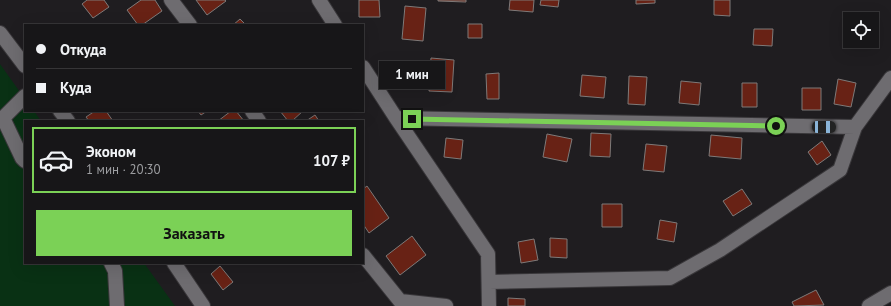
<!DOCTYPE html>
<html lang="ru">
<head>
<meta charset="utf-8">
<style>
	body { margin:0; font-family:"PT Sans",sans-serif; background:#242325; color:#f1f3f6; height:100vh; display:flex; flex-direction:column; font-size:15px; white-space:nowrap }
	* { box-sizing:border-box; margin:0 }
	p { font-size:13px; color:#9e9fa2 }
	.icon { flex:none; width:22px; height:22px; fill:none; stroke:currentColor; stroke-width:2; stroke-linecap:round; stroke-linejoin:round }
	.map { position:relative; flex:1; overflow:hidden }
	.drawer { position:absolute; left:24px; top:120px; width:340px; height:144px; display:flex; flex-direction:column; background:#171618; border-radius:0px; box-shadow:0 4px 16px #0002,0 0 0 1px #363537 }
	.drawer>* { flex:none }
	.guide { position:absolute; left:24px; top:24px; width:340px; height:88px; border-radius:0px; box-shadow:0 4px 16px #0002,0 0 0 1px #363537; display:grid; align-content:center; height:88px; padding:0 12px; background:#171618 }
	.fabs { position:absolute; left:843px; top:12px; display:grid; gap:8px }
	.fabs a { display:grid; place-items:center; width:36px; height:36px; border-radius:0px; background:#171618; box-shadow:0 4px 16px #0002,0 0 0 1px #363537; font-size:20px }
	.end { position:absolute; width:18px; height:18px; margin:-9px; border:5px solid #7bd156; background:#111; box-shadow:0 0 0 2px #111 }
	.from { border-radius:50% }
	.bubble { position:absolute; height:28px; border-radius:0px; background:#171618; box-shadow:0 4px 16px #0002,0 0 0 1px #363537; font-size:13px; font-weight:700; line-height:28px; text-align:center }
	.car { position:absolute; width:12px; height:24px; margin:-12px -6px; border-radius:5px; box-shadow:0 0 3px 1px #0007; background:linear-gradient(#222 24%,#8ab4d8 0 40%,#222 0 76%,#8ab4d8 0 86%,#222 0) }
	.guide b { display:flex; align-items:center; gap:14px; height:38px; font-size:15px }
	.guide b+b { border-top:1px solid #363537 }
	.guide i { width:10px; height:10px; background:#f1f3f6 }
	ul { padding:7px 0 0; list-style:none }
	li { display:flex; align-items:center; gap:12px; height:66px; margin:0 8px 6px; padding:0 4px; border:2px solid transparent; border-radius:0px }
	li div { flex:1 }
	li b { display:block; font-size:15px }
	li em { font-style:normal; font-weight:700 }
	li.active { border-color:#7bd156 }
	li>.icon { width:36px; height:36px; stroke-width:1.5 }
	.primary-button { display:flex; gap:8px; margin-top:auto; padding:8px 12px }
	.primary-button a { flex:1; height:46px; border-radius:0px; background:#7bd156; color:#111; font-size:16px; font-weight:700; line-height:46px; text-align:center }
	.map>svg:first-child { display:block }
</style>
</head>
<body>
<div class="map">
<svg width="891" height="306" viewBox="0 0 891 306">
	<rect width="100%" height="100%" fill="#1f1d20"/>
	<path fill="#093114" d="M0 64 25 99V111H34L41 121H25V263H144L175 306H0Z"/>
	<path fill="#682215" stroke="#7e7a79" d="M87 0H104L109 7 93 18 82 4Z
		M141 0H155L162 11 142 25H138L127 10Z
		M196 0H225L226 1 207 15Z
		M359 0H379L380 17H359Z
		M438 0H466V2L438 1Z
		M510 0H534L533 12 509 10Z
		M541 0H559L558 7 540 5Z
		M636 0H655V3L636 4Z
		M714 0H730V16L714 15Z
		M405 6 426 8 423 41 402 39Z
		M857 16 878 17 877 38H872V19H857Z
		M240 19 246 25H233Z
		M468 24H482V38H468Z
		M754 29H773L772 46 753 45Z
		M431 58 454 60 452 92 429 91Z
		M499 73V99H487L486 74Z
		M582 75 606 77 604 98 580 96Z
		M629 76 647 77 645 105 628 104Z
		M838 79 856 83 851 107 834 104Z
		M681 81 701 83 699 105 679 103Z
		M742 83H757V107H742Z
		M802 88H821V110H802Z
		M95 111H106L113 121H89L86 117Z
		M198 111H207L201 115Z
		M231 111H236L244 121H218Z
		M280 111H303L292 121H288Z
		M315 115 319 121H306Z
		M591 133 611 134 610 157 590 156Z
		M547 134 572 139 567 162 543 157Z
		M711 135 742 138 741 159 709 156Z
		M446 138 463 140 461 159 444 157Z
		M822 141 831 155 817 165 808 152Z
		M646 144 667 146 664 172 643 170Z
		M367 186 389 218 369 233 363 224V189Z
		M742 189 752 204 733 216 723 201Z
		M602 204H622V227H602Z
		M660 220 677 223 674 242 657 239Z
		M412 236 426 255 400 275 386 256Z
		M550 238 567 239V258L550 257Z
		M534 239 538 260 521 263 518 242Z
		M220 266 233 282 223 290 211 274Z
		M816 290 824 305 794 306 792 302Z
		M508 298 525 299V306H508Z"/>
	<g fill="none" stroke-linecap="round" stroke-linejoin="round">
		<defs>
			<path id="minor" d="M171 0 190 25
				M319 0 335 25
				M0 33 25 66
				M363 67 396 118 488 254 489 306
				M25 96 3 118 22 158 25 161
				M60 111 68 121
				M252 111 259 121
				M396 118 855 127 891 78
				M363 255 400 301 446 306
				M111 263 115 271 117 306
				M174 263 203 306
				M489 282 670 278 720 250 840 170 855 127
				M869 306 891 293"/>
		</defs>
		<use href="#minor" stroke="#39373a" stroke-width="16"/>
		<use href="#minor" stroke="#6e6c70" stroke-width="14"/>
	</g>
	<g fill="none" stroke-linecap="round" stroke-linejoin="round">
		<path stroke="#7bd156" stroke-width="5" d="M412 119 776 126"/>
	</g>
</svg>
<div class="fabs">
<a><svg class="icon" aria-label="locate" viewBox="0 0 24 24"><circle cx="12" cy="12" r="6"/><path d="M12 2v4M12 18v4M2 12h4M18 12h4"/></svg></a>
</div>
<i class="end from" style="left:776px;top:126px"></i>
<i class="end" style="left:412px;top:119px"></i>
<div class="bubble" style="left:379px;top:61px;width:66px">1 мин</div>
<i class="car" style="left:824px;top:127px;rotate:91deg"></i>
<div class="guide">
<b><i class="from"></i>Откуда</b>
<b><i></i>Куда</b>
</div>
<section class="drawer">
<ul>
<li class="active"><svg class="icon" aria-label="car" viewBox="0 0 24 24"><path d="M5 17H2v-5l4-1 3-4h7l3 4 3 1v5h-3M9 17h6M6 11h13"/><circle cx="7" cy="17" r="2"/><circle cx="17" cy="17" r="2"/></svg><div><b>Эконом</b><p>1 мин · 20:30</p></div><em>107 ₽</em></li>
</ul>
<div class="primary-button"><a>Заказать</a></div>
</section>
</div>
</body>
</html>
